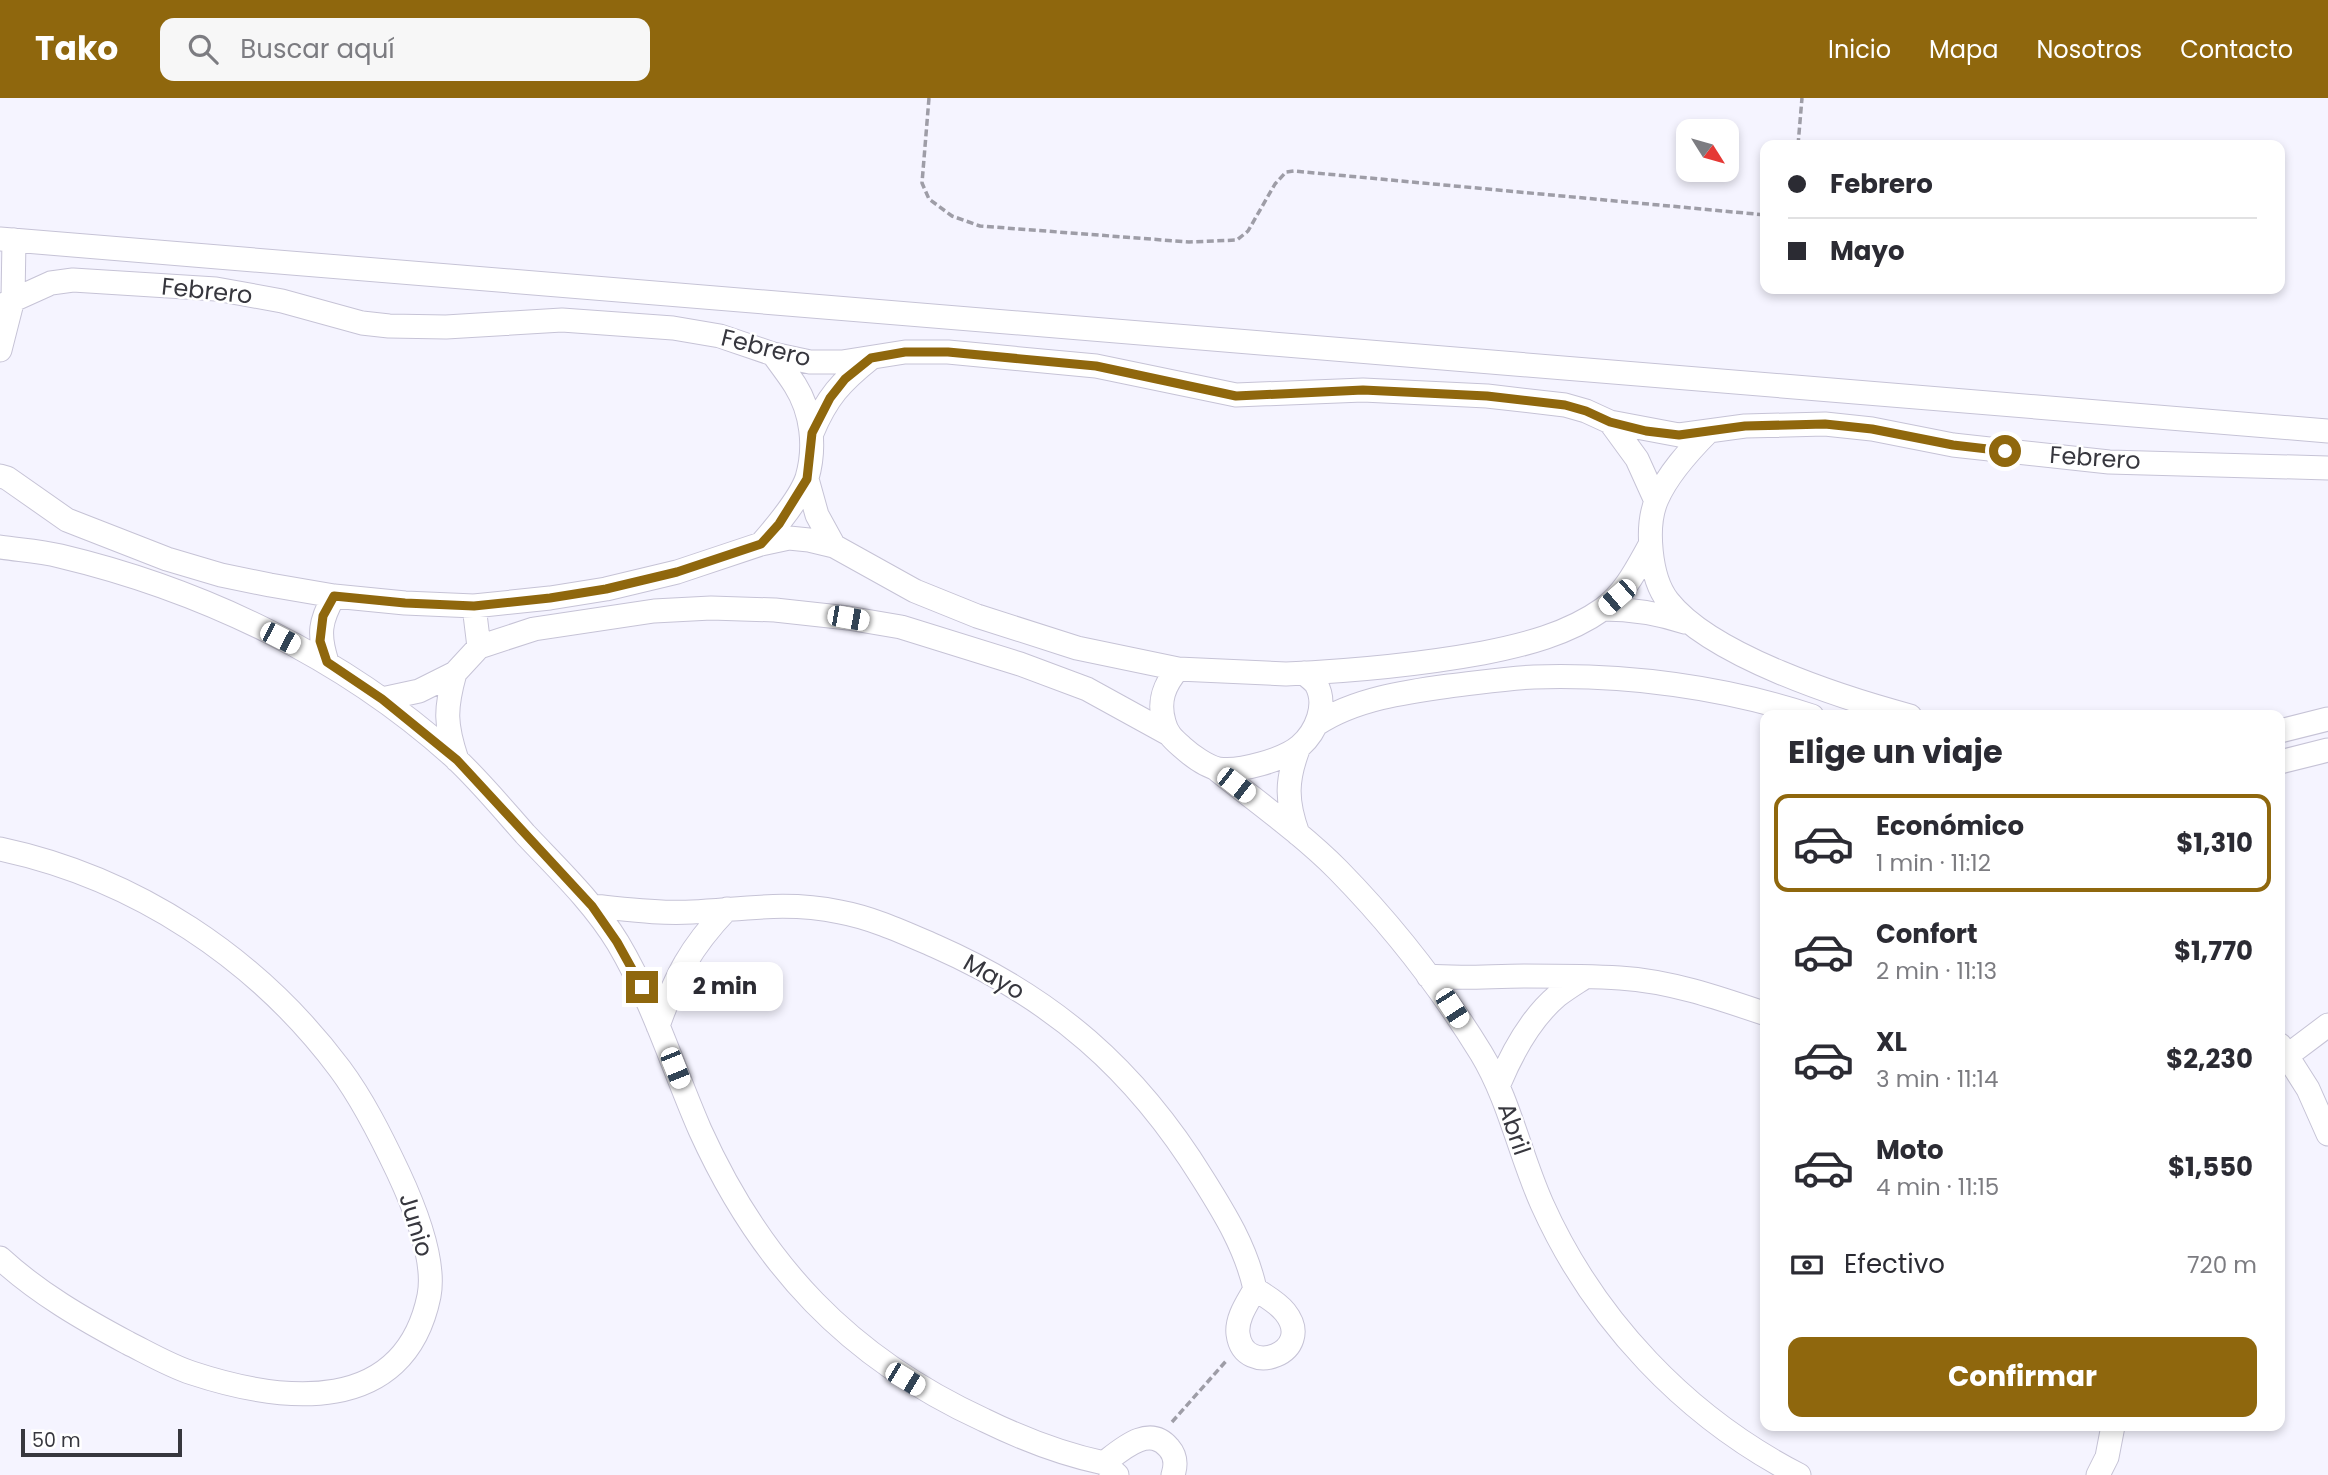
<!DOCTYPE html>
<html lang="es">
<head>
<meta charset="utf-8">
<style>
	body { margin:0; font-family:Poppins,sans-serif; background:#f7f7f7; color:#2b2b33; height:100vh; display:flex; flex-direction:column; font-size:26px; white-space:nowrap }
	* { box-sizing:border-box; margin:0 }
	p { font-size:23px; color:#7c7c81 }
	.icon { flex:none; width:38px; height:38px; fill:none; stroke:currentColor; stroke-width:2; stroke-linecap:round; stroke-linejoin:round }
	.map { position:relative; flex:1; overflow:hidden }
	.panel { position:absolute; left:1760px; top:612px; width:525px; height:721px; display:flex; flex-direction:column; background:#fff; border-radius:14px; box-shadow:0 4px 10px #0003 }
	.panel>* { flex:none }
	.hud { position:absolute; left:1760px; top:42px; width:525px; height:154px; border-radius:14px; box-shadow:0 4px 10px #0003; display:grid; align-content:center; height:154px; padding:0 28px; background:#fff }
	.needle { width:46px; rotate:127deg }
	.controls { position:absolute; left:1676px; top:21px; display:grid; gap:14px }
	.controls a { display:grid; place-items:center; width:63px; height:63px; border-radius:14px; background:#fff; box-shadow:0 4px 10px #0003; font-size:35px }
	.scale { position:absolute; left:21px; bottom:18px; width:161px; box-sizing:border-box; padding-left:7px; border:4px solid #37373e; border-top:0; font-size:19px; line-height:24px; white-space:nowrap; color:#37373e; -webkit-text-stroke:5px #fff; paint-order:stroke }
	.end { position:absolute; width:32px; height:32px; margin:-16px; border:9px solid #8f670d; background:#fff; box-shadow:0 0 0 4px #fff }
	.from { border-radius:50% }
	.bubble { position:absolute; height:49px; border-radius:14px; background:#fff; box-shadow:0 4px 10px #0003; font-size:23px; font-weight:700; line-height:49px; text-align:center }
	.car { position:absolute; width:21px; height:42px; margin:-21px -10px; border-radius:9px; box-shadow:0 0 5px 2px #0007; background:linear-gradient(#fff 24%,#345 0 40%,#fff 0 76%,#345 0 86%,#fff 0) }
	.hud b { display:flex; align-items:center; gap:24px; height:66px; font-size:26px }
	.hud b+b { border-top:2px solid #e1e1e2 }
	.hud i { width:18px; height:18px; background:#2b2b33 }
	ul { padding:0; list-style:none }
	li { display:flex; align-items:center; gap:21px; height:98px; margin:0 14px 10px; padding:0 14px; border:4px solid transparent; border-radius:14px }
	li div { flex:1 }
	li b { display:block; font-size:26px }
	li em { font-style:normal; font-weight:700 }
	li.active { border-color:#8f670d }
	li>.icon { width:63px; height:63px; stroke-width:1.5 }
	h2 { padding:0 28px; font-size:32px; line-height:84px }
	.pay { display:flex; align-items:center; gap:18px; height:77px; padding:0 28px; font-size:26px }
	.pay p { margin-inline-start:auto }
	.cta { display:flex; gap:14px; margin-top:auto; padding:14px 28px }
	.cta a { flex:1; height:80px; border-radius:14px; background:#8f670d; color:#fff; font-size:28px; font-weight:700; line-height:80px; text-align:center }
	header { display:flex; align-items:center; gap:42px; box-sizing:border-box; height:98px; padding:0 35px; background:#8f670d; color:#fff }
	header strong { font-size:33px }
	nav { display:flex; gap:38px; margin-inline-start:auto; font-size:24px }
	.search { width:490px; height:63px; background:#f7f7f7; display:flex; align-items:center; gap:18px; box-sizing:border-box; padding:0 24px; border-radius:14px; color:#7c7c81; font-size:26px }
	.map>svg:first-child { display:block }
</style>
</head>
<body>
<header>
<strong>Tako</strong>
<div class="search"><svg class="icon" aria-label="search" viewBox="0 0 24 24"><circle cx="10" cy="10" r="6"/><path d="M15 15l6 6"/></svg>Buscar aquí</div>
<nav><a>Inicio</a><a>Mapa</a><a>Nosotros</a><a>Contacto</a></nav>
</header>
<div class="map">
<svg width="2328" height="1377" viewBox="0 0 2328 1377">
	<rect width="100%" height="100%" fill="#f5f4ff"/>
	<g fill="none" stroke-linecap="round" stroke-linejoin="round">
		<defs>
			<path id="minor" d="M0 141 2328 333
				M0 208 51 185 73 182 216 191 282 203 362 225 389 228 446 229 562 222 673 230 720 238 773 256 810 264H842L905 254H948L1096 268 1236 297 1363 292 1487 298 1565 307 1586 313 1610 324 1679 337 1745 328 1825 326 1872 331 1953 347 2109 364 2328 370
				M0 252 13 201 14 142
				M1610 324 1637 361 1656 403
				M1708 334C1688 354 1668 376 1657 401 1645 428 1650 480 1668 503 1711 558 1843 600 1910 618
				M812 335C827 299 841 284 871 260
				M0 378 7 380 67 422 167 461 221 477 270 487 334 498 405 505 474 508 550 500 606 491 677 474 761 446 789 440 809 442 834 448 915 493 977 518 1077 550 1178 571
				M807 381 817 417 834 448
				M761 446C775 430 800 400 807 380 816 349 812 314 795 287 788 276 780 266 773 256
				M0 449C20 452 40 453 60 458 203 492 343 559 453 658 479 682 502 710 525 736 558 771 593 804 618 845 653 904 673 970 700 1032 761 1167 849 1260 984 1322 1023 1341 1061 1356 1104 1365
				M474 508 479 549 534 531 654 513 711 510 775 512 848 520 901 529 1020 566 1087 591 1167 635
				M1603 511C1633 511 1657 515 1685 524
				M327 564C318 536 320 523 334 498
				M455 575C445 611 445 626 457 662
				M1304 575C1307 578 1313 582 1316 586 1328 607 1316 634 1300 648 1284 662 1239 674 1219 671 1207 669 1191 657 1182 649 1173 641 1167 636 1164 624 1158 603 1164 587 1178 571L1286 576C1353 573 1417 567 1483 555 1524 547 1568 536 1603 511 1625 495 1637 470 1650 447
				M382 601 419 593 455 575 479 549
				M1317 626C1355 601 1405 594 1449 588 1477 585 1506 580 1534 579 1626 576 1724 589 1812 618
				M2280 633 2328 621
				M2280 664 2328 652
				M1216 671C1257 704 1301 735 1338 772 1392 827 1441 890 1481 955 1509 1001 1520 1057 1542 1106 1594 1222 1686 1319 1799 1377
				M1298 736C1286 703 1286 682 1299 649
				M0 751C136 780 257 860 340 971 363 1002 381 1038 398 1074 413 1106 436 1162 429 1198 404 1319 283 1305 192 1275 170 1268 148 1255 128 1245 83 1221 38 1195 0 1160
				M592 808C625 811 659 816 692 814 746 811 786 803 840 814 873 820 905 835 935 848 1053 900 1135 971 1203 1081 1225 1116 1246 1150 1255 1191
				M1428 878C1460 881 1492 878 1524 878 1556 878 1589 878 1620 880 1670 883 1719 900 1766 916
				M658 928C676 877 690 850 727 811
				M2280 947 2308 991 2328 1036
				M2288 957 2328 927
				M1499 986C1512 955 1531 920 1557 898 1566 891 1576 885 1585 879
				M1255 1191C1265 1198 1277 1204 1285 1214 1317 1254 1244 1282 1238 1236 1236 1220 1248 1204 1255 1191Z
				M1117 1377 1104 1365C1122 1351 1149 1326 1169 1350 1176 1358 1176 1368 1173 1377
				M2098 1377 2107 1359 2113 1328"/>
		</defs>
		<use href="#minor" stroke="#c6c3d6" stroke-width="25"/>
		<path stroke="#9e9da7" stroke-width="3.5" stroke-dasharray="7 3.5" stroke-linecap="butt" d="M929 0 922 85 929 101 952 118 980 128 1189 144 1237 142 1248 133 1275 86 1286 74 1294 73 1766 117
			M1798 47 1802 0
			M1172 1324 1227 1262"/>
		<use href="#minor" stroke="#fff" stroke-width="23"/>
	</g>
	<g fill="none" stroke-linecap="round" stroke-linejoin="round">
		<path stroke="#8f670d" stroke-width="9" d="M642 889 617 844 592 808 457 662 382 601 327 564 320 543 323 518 334 498 405 505 474 508 550 500 606 491 677 474 761 446 779 426 807 381 812 335 830 300 845 281 871 260 905 254H948L1096 268 1236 298 1363 292 1487 298 1565 307 1586 313 1610 324 1646 333 1679 337 1745 328 1825 326 1872 331 1953 347 2005 353"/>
	</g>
	<g text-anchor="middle" stroke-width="5" stroke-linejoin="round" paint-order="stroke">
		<g font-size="24" fill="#37373e" stroke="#fff">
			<text transform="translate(207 193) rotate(6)" y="8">Febrero</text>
			<text transform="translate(766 250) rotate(14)" y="8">Febrero</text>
			<text transform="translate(2095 360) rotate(4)" y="8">Febrero</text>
			<text transform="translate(994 879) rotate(30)" y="8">Mayo</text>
			<text transform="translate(1514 1031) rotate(71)" y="8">Abril</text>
			<text transform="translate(416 1127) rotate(73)" y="8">Junio</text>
		</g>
	</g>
</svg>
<div class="controls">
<a><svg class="needle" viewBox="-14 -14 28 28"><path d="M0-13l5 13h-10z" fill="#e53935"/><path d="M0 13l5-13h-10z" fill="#7c7c81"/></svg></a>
</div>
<div class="scale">50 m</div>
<i class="end from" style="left:2005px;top:353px"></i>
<i class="end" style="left:642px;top:889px"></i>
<div class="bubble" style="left:667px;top:864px;width:116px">2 min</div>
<i class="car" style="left:1617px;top:499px;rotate:229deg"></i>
<i class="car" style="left:848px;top:520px;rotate:100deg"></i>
<i class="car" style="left:280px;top:540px;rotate:117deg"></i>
<i class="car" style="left:1236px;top:687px;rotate:128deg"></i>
<i class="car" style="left:1452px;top:910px;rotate:147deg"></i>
<i class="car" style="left:675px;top:970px;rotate:158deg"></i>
<i class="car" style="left:905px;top:1281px;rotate:121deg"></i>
<div class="hud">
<b><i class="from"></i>Febrero</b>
<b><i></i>Mayo</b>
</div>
<section class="panel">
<h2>Elige un viaje</h2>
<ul>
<li class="active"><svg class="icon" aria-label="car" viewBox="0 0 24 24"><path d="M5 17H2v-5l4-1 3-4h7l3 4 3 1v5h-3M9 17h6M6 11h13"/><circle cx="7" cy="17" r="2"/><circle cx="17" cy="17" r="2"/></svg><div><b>Económico</b><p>1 min · 11:12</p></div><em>$1,310</em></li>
<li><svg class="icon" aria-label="car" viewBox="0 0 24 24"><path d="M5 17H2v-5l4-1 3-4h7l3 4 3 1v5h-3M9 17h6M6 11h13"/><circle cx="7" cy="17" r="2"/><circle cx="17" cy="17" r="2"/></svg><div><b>Confort</b><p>2 min · 11:13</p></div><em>$1,770</em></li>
<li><svg class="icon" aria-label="car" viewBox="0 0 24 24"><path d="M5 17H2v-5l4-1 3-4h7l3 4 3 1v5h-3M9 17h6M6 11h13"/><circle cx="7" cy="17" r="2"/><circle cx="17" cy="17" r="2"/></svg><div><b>XL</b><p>3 min · 11:14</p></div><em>$2,230</em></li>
<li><svg class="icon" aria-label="car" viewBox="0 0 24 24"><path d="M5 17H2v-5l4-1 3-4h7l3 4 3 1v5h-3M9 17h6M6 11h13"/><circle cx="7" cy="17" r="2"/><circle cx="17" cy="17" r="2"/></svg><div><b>Moto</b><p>4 min · 11:15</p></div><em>$1,550</em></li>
</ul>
<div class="pay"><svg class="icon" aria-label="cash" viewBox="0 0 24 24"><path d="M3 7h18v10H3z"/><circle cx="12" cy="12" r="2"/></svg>Efectivo<p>720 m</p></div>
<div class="cta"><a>Confirmar</a></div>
</section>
</div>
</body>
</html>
